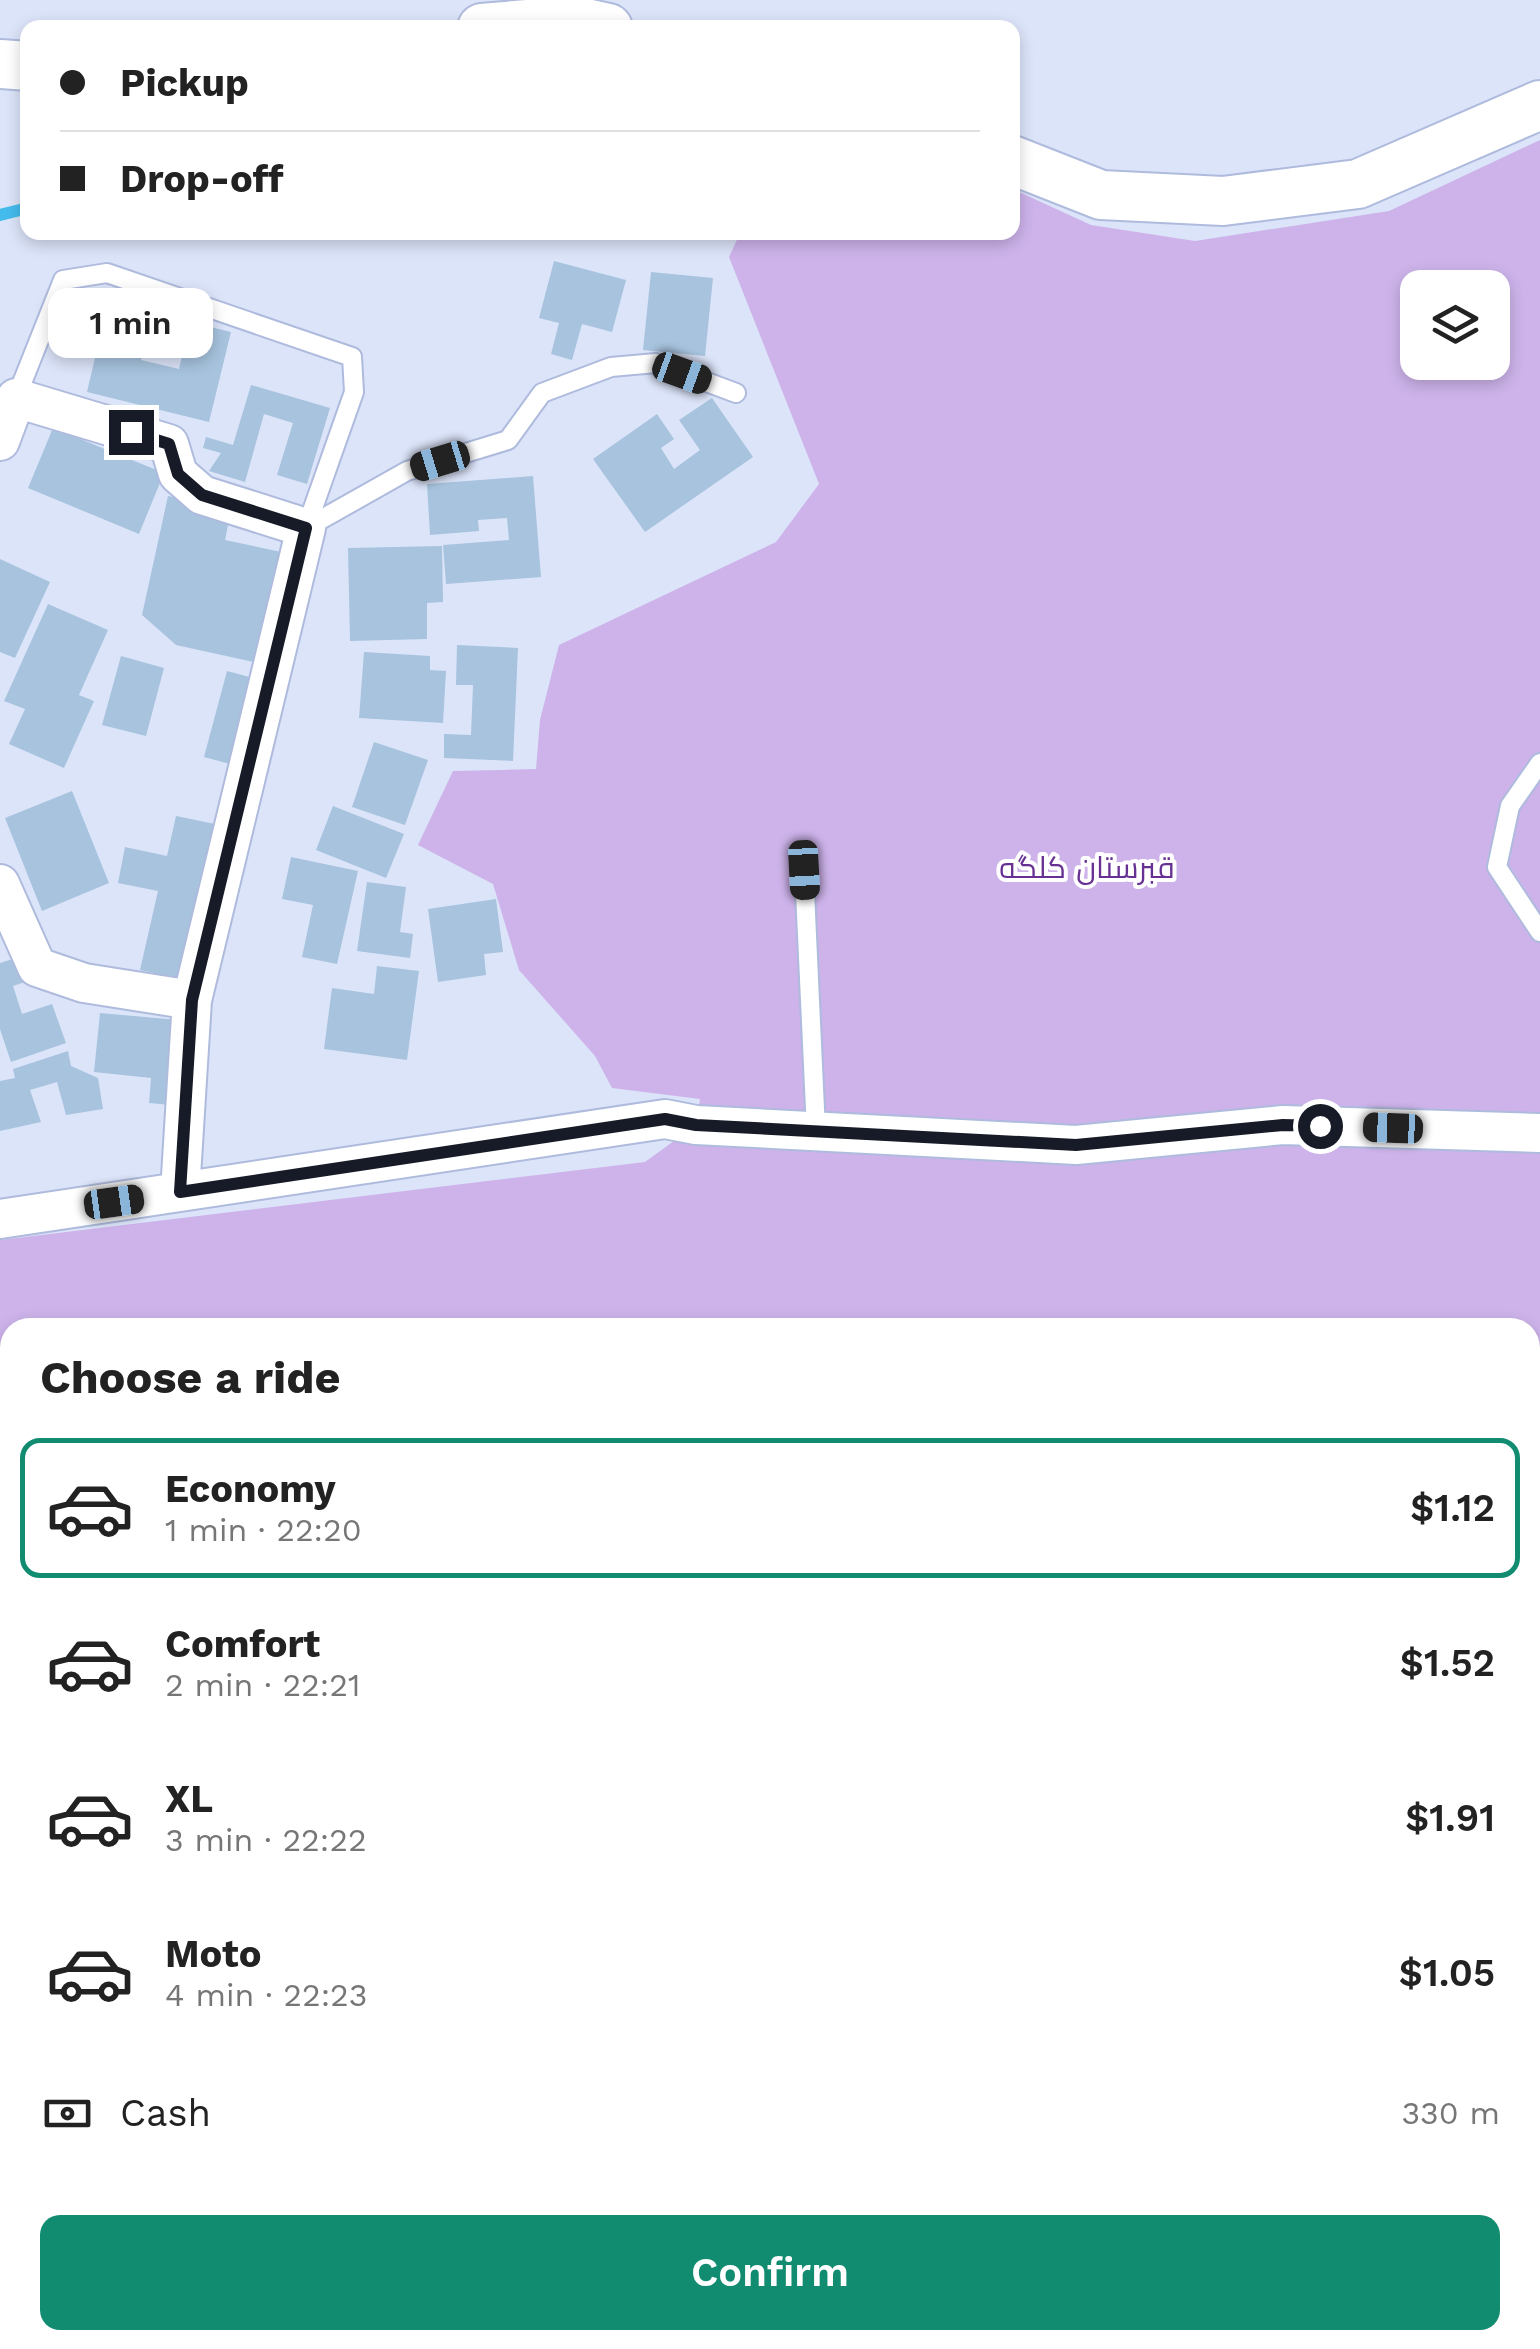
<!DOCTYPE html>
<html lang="en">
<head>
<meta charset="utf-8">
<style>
	body { margin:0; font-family:"Work Sans",Cairo,sans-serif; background:#f6f6f6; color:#222; height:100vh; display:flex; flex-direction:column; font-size:38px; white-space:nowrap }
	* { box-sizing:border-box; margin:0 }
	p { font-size:32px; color:#767676 }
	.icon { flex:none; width:55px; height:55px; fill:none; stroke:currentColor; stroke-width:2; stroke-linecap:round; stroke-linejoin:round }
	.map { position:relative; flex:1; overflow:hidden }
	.sheet { position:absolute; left:0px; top:1318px; width:1540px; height:1032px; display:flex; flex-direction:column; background:#fff; border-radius:30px 30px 0 0; box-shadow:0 5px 15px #0003 }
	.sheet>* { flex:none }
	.guide { position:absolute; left:20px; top:20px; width:1000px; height:220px; border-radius:20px; box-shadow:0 5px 15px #0003; display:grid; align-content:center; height:220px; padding:0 40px; background:#fff }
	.tools { position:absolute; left:1400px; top:270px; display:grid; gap:20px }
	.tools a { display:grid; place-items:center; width:110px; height:110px; border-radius:20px; background:#fff; box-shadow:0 5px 15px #0003; font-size:50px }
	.end { position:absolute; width:45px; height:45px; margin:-22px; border:12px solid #171b27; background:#fff; box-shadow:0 0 0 5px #fff }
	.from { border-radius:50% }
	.bubble { position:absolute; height:70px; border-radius:20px; background:#fff; box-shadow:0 5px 15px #0003; font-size:32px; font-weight:600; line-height:70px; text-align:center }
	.car { position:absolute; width:30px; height:60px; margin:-30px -15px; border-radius:12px; box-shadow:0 0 8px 2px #0007; background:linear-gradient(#222 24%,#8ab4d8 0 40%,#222 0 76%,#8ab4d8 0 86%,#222 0) }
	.guide b { display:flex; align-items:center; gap:35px; height:95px; font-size:38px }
	.guide b+b { border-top:2px solid #e0e0e0 }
	.guide i { width:25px; height:25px; background:#222 }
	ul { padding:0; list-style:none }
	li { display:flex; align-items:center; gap:30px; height:140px; margin:0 20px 15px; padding:0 20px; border:5px solid transparent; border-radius:20px }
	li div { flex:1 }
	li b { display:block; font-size:38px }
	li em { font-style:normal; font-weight:600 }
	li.on { border-color:#118c70 }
	li>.icon { width:90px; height:90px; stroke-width:1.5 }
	h2 { padding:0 40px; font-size:45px; line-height:120px }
	.pay { display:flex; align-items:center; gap:25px; height:110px; padding:0 40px; font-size:38px }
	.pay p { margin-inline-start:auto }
	.button { display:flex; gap:20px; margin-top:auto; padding:20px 40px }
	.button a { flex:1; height:115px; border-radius:20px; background:#118c70; color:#fff; font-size:40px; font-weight:600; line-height:115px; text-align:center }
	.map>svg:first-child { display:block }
</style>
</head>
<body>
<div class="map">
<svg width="1540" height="2349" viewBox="0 0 1540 2349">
	<rect width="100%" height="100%" fill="#dce4f9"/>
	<path fill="#cdb3ea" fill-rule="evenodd" d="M1540 140V2051L1530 2036V1328H10V1901L0 1899V1240L645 1162 696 1125 700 1099 612 1088 595 1056 519 970 493 884 418 845 453 771 536 769 540 720 559 645 776 542 819 484 729 257 740 233 1012 232 1013 189 1091 225 1195 241 1389 211ZM1418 288H1492V362H1418Z"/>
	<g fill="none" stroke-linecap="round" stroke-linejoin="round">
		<path stroke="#43bced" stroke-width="12" d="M0 215 28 208"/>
	</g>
	<path fill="#a7c3de" d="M554 261 626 280 612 332 582 324 572 360 551 354 559 323 539 318Z
		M651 272 713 278 705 356 643 350Z
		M108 302 152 313 141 360 179 369 190 322 231 332 209 422 87 392Z
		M251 385 330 408 307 484 277 475 293 423 264 414 245 482 209 471 221 453 203 448 206 437 233 445Z
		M712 398 753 457 645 532 593 459 657 414 674 439 661 448 674 469 700 450 679 420Z
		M53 428 164 473 139 534 28 488Z
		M533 476 541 577 446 584 443 545 509 540 507 518 478 520 479 531 430 535 427 484Z
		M168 496 231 510 225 540 291 554 267 665 176 645 142 615Z
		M442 546 443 602 427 603V639L350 641 348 548Z
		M0 559 50 582 15 658 0 652Z
		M48 604 108 630 79 695 94 701 64 768 9 744 25 709 4 701Z
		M457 645 518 648 513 761 444 758V734L471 735 473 685H456Z
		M364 652 430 656V670L446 671 443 723 359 718Z
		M121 656 164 668 146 736 102 725Z
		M227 671 257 679 234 765 204 757Z
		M374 742 428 760 405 825 352 807Z
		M72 791 109 883 42 911 5 818Z
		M333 806 404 834 386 878 316 850Z
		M176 816 220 825 187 980 140 970 158 891 118 883 125 847 167 856Z
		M291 857 358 871 337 964 302 957 313 905 282 899Z
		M367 882 406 887 400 932 413 934 410 958 357 951Z
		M496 899 503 952 484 954 486 975 438 982 428 909Z
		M19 957 28 981 13 986 22 1014 52 1004 66 1043 11 1062 0 1029V963Z
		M377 966 419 971 407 1060 324 1049 332 988 374 994Z
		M100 1013 179 1020 171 1105 149 1103 151 1078 94 1072Z
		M68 1051 71 1066 98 1078 103 1109 66 1115 57 1082 30 1090 41 1122 0 1131V1081L15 1078 13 1069Z
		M541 2340H560L565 2349H524Z
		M654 2340H706V2341L679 2349H657Z
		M1040 2340H1065L1069 2349H1020Z
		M1234 2340H1310L1316 2349H1240Z
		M1320 2340H1416L1422 2346 1326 2349Z"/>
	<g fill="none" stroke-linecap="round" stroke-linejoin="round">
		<defs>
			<path id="service" d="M12 397 16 398 63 280 107 273 352 357 354 392 306 528 407 471 508 440 542 393 611 367 656 363 736 393
				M1540 763 1510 806 1497 867 1540 932
				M804 870 816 1131
				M888 2340 890 2349"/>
			<path id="minor" d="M0 441 16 398 169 444 178 474 202 495 306 528 192 1000 180 1192
				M0 884 37 967 84 983 192 1000
				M0 1219 665 1119 696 1125 1076 1145 1283 1125 1540 1133"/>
			<path id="tertiary" d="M482 28 572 20 608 28
				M0 64 28 66
				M1012 160 1101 195 1223 201 1358 184 1540 105"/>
		</defs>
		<use href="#service" stroke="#aebbdd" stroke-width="22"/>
		<use href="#minor" stroke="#aebbdd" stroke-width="42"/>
		<use href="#tertiary" stroke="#aebbdd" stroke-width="52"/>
		<use href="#service" stroke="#fff" stroke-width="18"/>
		<use href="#minor" stroke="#fff" stroke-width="38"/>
		<use href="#tertiary" stroke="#fff" stroke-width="48"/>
	</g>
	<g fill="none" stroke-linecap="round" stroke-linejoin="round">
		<path stroke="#171b27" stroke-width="12" d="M131 432 169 444 178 474 202 495 306 528 192 1000 180 1192 665 1119 696 1125 1076 1145 1283 1125 1320 1126"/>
	</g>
	<g text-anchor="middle" stroke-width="8" stroke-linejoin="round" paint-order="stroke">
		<g font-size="30" fill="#673193" stroke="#fff">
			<text x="1087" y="878">قبرستان کلگه</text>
		</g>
	</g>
</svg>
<div class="tools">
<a><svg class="icon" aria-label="layers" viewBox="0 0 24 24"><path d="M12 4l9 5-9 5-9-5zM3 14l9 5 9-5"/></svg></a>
</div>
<i class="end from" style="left:1320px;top:1126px"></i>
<i class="end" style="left:131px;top:432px"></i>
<div class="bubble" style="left:48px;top:288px;width:165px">1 min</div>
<i class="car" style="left:682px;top:373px;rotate:110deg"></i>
<i class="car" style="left:440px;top:461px;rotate:253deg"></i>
<i class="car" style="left:804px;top:870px;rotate:177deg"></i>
<i class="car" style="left:1393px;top:1128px;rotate:272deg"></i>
<i class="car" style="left:114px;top:1202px;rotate:82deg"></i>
<div class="guide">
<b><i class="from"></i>Pickup</b>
<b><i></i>Drop-off</b>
</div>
<section class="sheet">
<h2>Choose a ride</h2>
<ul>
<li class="on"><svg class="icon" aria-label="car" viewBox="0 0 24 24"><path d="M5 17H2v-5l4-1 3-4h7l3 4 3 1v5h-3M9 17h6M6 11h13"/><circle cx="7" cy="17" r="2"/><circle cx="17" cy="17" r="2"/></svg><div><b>Economy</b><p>1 min · 22:20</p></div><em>$1.12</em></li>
<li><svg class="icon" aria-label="car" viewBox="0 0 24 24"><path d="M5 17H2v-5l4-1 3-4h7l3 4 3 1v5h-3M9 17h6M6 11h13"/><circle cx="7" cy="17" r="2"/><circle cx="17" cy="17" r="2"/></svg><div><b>Comfort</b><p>2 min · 22:21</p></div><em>$1.52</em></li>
<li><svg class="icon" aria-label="car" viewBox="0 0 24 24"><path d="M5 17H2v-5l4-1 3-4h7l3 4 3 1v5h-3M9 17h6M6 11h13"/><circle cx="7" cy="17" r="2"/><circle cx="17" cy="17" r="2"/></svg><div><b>XL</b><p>3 min · 22:22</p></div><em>$1.91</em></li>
<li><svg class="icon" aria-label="car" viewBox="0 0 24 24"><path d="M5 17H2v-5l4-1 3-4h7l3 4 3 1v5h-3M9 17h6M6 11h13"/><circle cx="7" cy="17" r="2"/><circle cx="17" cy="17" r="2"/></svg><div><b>Moto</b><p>4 min · 22:23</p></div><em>$1.05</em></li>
</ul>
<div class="pay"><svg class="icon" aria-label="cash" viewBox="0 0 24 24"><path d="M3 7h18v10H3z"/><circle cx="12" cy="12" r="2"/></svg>Cash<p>330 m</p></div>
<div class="button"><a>Confirm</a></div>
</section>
</div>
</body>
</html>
